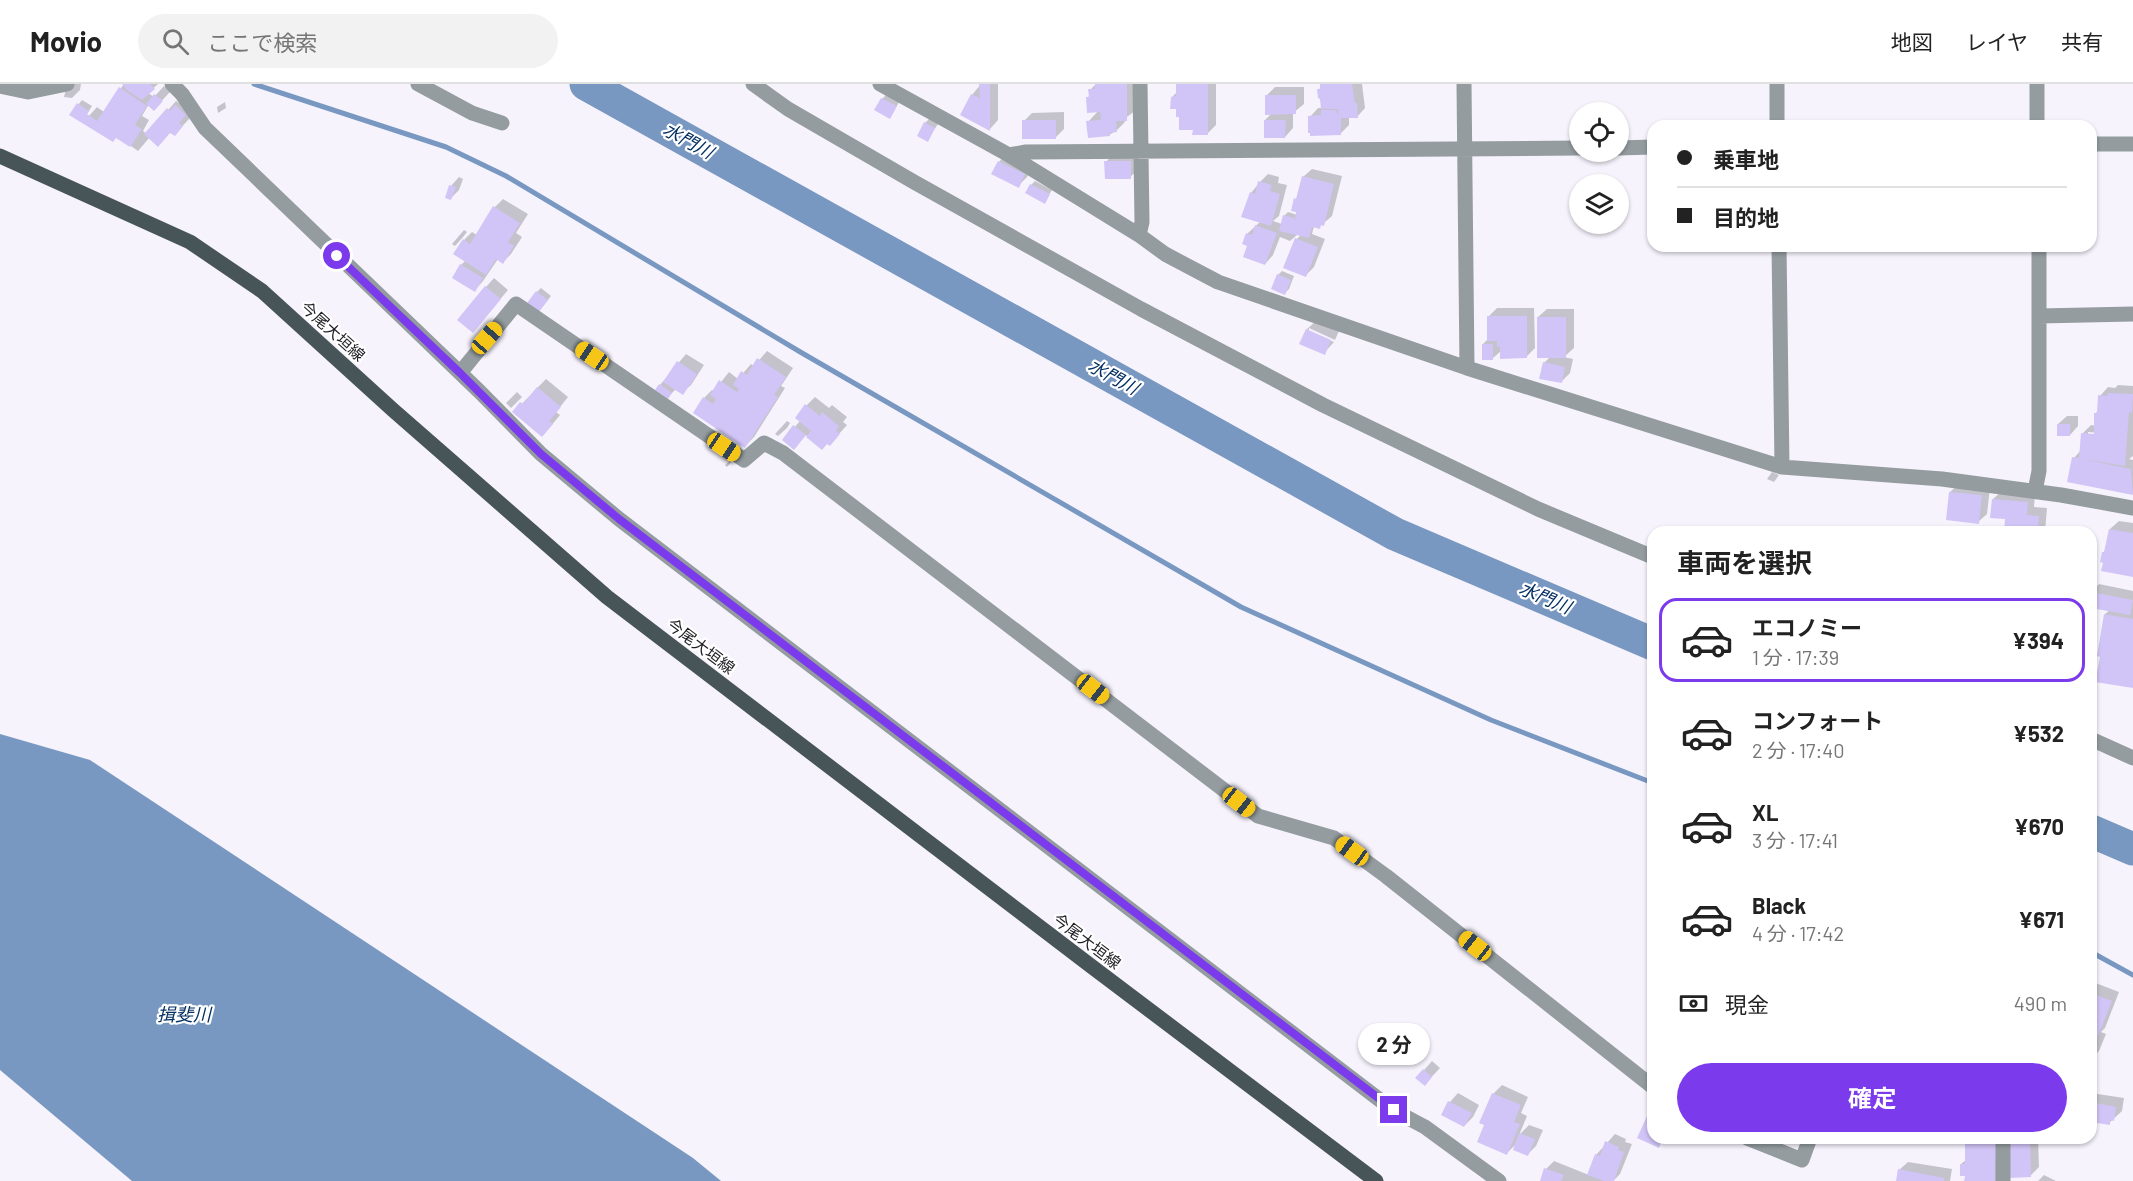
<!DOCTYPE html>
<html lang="ja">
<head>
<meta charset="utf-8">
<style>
	body { margin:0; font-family:Barlow,"Noto Sans JP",sans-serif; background:#f2f2f2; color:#222; height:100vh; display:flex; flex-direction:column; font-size:22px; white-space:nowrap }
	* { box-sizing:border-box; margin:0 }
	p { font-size:20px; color:#767676 }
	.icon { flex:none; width:33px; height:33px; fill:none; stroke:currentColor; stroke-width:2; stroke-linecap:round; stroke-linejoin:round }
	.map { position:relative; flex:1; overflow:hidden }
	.side { position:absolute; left:1647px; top:442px; width:450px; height:618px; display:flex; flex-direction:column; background:#fff; border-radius:18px; box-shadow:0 2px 4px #0004 }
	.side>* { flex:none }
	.hud { position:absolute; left:1647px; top:36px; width:450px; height:132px; border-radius:18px; box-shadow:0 2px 4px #0004; display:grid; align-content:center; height:132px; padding:0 30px; background:#fff }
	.fabs { position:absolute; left:1569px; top:18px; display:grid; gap:12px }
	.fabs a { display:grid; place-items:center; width:60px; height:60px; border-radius:50%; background:#fff; box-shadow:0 2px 4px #0004; font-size:30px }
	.end { position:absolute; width:27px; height:27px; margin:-14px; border:8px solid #7c3aed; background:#fff; box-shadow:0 0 0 3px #fff }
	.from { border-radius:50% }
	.bubble { position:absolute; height:42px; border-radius:21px; background:#fff; box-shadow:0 2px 4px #0004; font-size:20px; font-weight:700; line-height:42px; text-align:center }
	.car { position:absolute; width:18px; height:36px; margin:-18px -9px; border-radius:8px; box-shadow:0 0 4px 2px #0007; background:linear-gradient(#f5c518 24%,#345 0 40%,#f5c518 0 76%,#345 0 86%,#f5c518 0) }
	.hud b { display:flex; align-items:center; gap:21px; height:57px; font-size:22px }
	.hud b+b { border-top:2px solid #e0e0e0 }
	.hud i { width:15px; height:15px; background:#222 }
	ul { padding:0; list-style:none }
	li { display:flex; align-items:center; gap:18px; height:84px; margin:0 12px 9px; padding:0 18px; border:3px solid transparent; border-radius:18px }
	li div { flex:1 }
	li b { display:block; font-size:22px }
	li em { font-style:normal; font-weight:700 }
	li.selected { border-color:#7c3aed }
	li>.icon { width:54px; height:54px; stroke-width:1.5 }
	h2 { padding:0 30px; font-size:27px; line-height:72px }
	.pay { display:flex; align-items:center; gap:15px; height:66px; padding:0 30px; font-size:22px }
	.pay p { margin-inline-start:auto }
	.button { display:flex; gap:12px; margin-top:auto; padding:12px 30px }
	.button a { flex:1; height:69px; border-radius:36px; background:#7c3aed; color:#fff; font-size:24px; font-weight:700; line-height:69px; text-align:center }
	header { display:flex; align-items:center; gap:36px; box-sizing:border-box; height:84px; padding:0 30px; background:#fff; border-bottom:2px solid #e0e0e0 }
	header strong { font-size:28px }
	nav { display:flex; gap:33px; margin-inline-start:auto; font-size:21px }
	.search { width:420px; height:54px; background:#f2f2f2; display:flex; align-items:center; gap:15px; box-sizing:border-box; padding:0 21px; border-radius:33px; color:#767676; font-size:22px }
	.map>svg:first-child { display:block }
</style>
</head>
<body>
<header>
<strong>Movio</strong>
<div class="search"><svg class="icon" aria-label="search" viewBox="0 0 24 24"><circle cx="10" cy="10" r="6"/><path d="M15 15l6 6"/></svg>ここで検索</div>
<nav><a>地図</a><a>レイヤ</a><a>共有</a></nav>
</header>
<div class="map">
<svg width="2133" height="1097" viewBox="0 0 2133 1097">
	<rect width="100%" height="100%" fill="#f6f3fd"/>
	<path fill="#7998c1" d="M0 650 90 676 693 1074 721 1097H132L0 986Z"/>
	<path fill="#0003" fill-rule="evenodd" d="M71 0H81L80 6 72 14 64 13 66 5Z
		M124 0H158L148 9 154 13 164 2 170 8 154 25 149 20 142 32 149 36 143 47 147 50 176 17 179 19 184 14 191 33 175 50 171 47 150 53 138 67 89 32 97 23 104 28Z
		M981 0H998V36L990 45 972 11Z
		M1096 0H1134L1135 27 1124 35 1125 38 1116 47 1109 51 1088 38 1099 26 1087 14 1090 11V6Z
		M1177 0H1216V41L1208 49 1194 45 1178 24 1172 13 1177 8Z
		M1322 0H1362L1365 24 1357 33H1349V41L1340 50 1310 33 1318 24H1322L1319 6Z
		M1275 3H1304V20L1293 29V44L1285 53 1265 36 1272 29 1266 12Z
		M886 11 899 18 893 29 882 15Z
		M82 16 92 22 85 33 71 30Z
		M225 18 226 24 218 29 217 23Z
		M1064 28V45L1055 54 1024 37 1032 29Z
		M929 35 938 40 927 56 925 39Z
		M1007 69 1033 82 1027 93 1018 102 999 78Z
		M1114 69H1139V85L1130 93 1106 78Z
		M1312 85 1342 92 1332 132 1319 143 1314 142 1312 150 1325 155 1314 183 1305 192 1297 155 1301 151 1298 150 1290 157 1280 153 1273 171 1265 180 1249 161 1244 159 1248 149 1261 137 1251 109 1260 98 1268 90 1279 93 1278 99 1287 101 1279 132 1273 137 1282 140 1284 132 1288 128 1297 131 1296 115 1299 112 1303 93Z
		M459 93 463 95 459 106 451 114V102Z
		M1035 97 1052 106 1044 118 1031 101Z
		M503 115 528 130 516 149 522 153 511 170 503 178 498 175 483 197 475 206 461 181 466 176 464 156 472 148 477 151 495 123Z
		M464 146 467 148 463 153 455 162 452 160Z
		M1282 187 1294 192 1289 205 1285 209 1278 191Z
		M494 194 508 206 473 247 486 203Z
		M541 204 551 212 543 222 537 208Z
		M1497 224H1534L1535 264 1526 273 1502 266 1493 274 1483 260 1488 255V233Z
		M1547 225H1574V264L1564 273 1573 275 1570 289 1561 298 1544 279 1551 272 1538 233Z
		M1316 237 1339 247 1335 256 1309 244V248L1334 258 1324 269 1307 245Z
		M767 267 793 284 781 302 785 304 754 353 745 362 704 314 712 306 714 307 729 288 738 295 751 280 754 282Z
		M686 270 704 281 691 301 682 309 676 305 668 313 660 301Z
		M546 295 568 313 556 328 560 331 551 342 514 328Z
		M2118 301 2133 302V372L2129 375 2133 376V409L2069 397 2074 374 2081 366 2082 350 2091 341 2096 342 2095 330 2099 326 2100 312 2108 303 2115 304ZM2088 348 2102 349 2088 351Z
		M517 308 522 313 511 324 506 319Z
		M815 313 829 324 832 321 847 333 843 338 847 341 830 360 828 358 822 364 806 351 794 364 784 355 800 337 807 321Z
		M2067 332H2078V342L2070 351 2058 340Z
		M787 337 790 339 787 344 778 352 775 350Z
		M735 372 736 373 727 383 725 381Z
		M1772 388 1779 391 1774 398 1767 395Z
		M1959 400 1990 403 1987 430 1978 438 1950 408Z
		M2002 407 2035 410 2034 423 2047 424 2045 448H2005L2006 434 1993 415Z
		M2119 437 2133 439V491L2103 469 2107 465 2110 445Z
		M2099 500 2133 507V603L2101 572 2105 530 2110 526 2091 522V508Z
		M2093 898 2119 908 2105 944 2101 948 2106 950 2099 967 2091 975V900Z
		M1432 977 1440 984 1425 1000 1417 994Z
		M1502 1001 1528 1013 1521 1029 1527 1032 1519 1051 1529 1041 1543 1046 1536 1062 1528 1070 1517 1059 1507 1069 1486 1041 1493 1010Z
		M1458 1009 1479 1021 1473 1033 1464 1042 1443 1030 1450 1018Z
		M2091 1009 2124 1014 2122 1027 2109 1039 2091 1036Z
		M1615 1050 1626 1055 1625 1058 1632 1060 1620 1090 1613 1097H1542L1546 1085 1554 1077 1589 1091 1596 1071Z
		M1969 1054H2004L1997 1097H1966V1090L1961 1080 1966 1076 1967 1057Z
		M2010 1054H2038L2039 1083 2030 1092Z
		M1908 1078 1952 1085 1950 1097H1897L1899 1086Z
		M2044 1091 2056 1097H2038Z"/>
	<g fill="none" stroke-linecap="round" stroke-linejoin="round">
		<path stroke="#7998c1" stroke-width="5" d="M254 0 446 63 506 92 802 269 1241 523 1491 636 1653 699
			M2091 868 2133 891"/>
		<path stroke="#7998c1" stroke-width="33" d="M586 0 1395 450 1653 560
			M2091 747 2133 765"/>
	</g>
	<path fill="#d1c5f7" d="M122 0H150L155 5 142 16 128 7Z
		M979 0H990V47L960 31 971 10 980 14Z
		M1095 0H1127V37H1116L1117 48 1109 49 1110 52 1088 54 1086 37 1101 36 1100 28 1087 29 1086 13H1089L1088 5H1095Z
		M1176 0H1208V51H1192L1193 46H1179V33H1176V25H1170L1171 13 1176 12Z
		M1320 0H1352L1355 19H1357L1358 34H1341V51L1310 52V49H1308V32L1321 31V26H1336L1338 31V25H1321L1320 15 1318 14 1317 5H1320Z
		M119 3 147 22 135 41 142 45 130 63 116 54 113 58 69 31 77 19 89 27 87 30 97 37Z
		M154 10 163 17 154 27 146 20Z
		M1265 11H1296V30L1265 31Z
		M881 14 897 22 890 35 874 26Z
		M175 21 186 31 179 39 183 42 175 52 170 49 158 63 144 50 167 24 170 27Z
		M1022 36H1056V55H1022Z
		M1264 36H1286L1285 54H1264Z
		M924 38 935 44 928 58 917 52Z
		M998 77 1025 90 1019 104 991 90Z
		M1104 77H1131V95H1105Z
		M1302 92 1334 100 1324 142 1321 141 1320 145 1312 143 1309 154 1279 147 1283 131 1294 134 1295 136 1296 128 1291 127 1294 114 1296 115Z
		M1258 97 1272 101 1270 107 1280 110 1271 142 1241 133 1250 108 1255 110Z
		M1030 100 1050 110 1045 120 1025 109Z
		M449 101 456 103 451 116 445 114Z
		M493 122 520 139 508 158 514 162 503 180 496 175 486 191 453 170 463 155 470 160Z
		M1255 141 1277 149 1265 181 1243 173 1247 162 1242 160 1246 149 1252 151Z
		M1295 154 1318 163 1306 193 1283 184Z
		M460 180 483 194 475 208 452 194Z
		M1277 190 1291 196 1285 211 1271 205Z
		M485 202 501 215 473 249 457 236Z
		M536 207 548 216 539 228 527 219Z
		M1487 232H1527V274L1500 275V263H1497V257H1487Z
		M1537 233H1566V274H1537Z
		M1306 245 1331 256 1325 271 1299 260Z
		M1482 260H1493V276H1482Z
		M757 274 786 293 774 311 778 313 745 364 693 329 703 313 713 320 716 315 710 311 719 296 737 308 739 305 733 301 741 287 747 291Z
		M677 277 697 290 683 311 663 298Z
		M1543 278 1565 283 1562 299 1539 295Z
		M659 300 672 309 668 315 655 306Z
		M537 303 561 323 549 337 553 340 542 353 512 328 520 318 523 320Z
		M2108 309 2133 310 2132 329 2129 328 2125 382 2083 375 2131 385 2133 411 2067 398 2072 373 2079 374 2081 349 2094 350V329H2097L2098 311 2107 312Z
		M805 320 820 332 822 328 839 342 836 347 840 350 830 362 827 360 822 366 806 353 811 347 795 334Z
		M2057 340H2070V352H2057Z
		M793 341 806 351 794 366 782 356Z
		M1949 408 1982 411 1979 440 1946 436Z
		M1992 415 2028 418 2027 431 2039 432 2038 448H2004L2005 435 1990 434Z
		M2109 445 2133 449V493L2101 487 2103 479 2100 478 2102 468H2104Z
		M2091 508 2133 516 2130 531 2091 524Z
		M2104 530 2133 535V604L2095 598 2100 573 2097 572Z
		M2091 909 2112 917 2097 954 2091 952Z
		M1423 985 1432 993 1425 1002 1415 994Z
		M1492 1009 1521 1021 1514 1038 1520 1040 1507 1071 1477 1058 1484 1041 1479 1039Z
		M1448 1017 1472 1029 1464 1043 1441 1031Z
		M2091 1018 2116 1023 2114 1037 2110 1036V1041L2091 1038Z
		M1653 1019V1054H1663L1659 1064 1637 1054Z
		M1519 1049 1535 1055 1528 1072 1513 1066Z
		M2008 1054H2030L2031 1093 2009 1094Z
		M1965 1056 1996 1057 1995 1097H1964L1965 1092H1960V1080H1965Z
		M1605 1057 1619 1063 1618 1066 1624 1068 1614 1097H1604L1587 1091 1595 1070 1600 1072Z
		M1544 1084 1564 1091 1561 1097H1540Z
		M1898 1085 1944 1094V1097H1896Z"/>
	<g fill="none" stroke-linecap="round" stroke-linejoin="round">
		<path stroke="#949c9f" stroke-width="15" d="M172 0 182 10 205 44 480 308 541 370 619 435 1393 1026 1425 1043 1499 1097
			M418 0 472 29 502 39
			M753 0 788 25 914 98 1141 225 1323 321 1538 425 1653 473
			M880 0 1009 71 1139 151 1165 170 1218 198 1467 284 1782 383 1942 395 2061 411 2133 424
			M1464 0 1467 284
			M1777 0V42
			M2037 0V42
			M0 2 28 8 67 0
			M2091 60H2133
			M1618 64 1653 63
			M1009 71 1026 68 1580 64
			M1139 151 1142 138 1140 0
			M1779 162 1782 383
			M2039 232 2133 230
			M460 289 516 220 744 376 764 359 783 369 1258 732 1334 754 1386 792 1653 1003
			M2035 407 2039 387V162
			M2091 655 2133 674
			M1747 1054 1802 1076 1810 1054
			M2003 1097V1054"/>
		<path stroke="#475559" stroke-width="15" d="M0 72 190 158 262 207 393 326 607 513 1091 882 1376 1097"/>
	</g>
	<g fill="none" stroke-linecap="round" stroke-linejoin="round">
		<path stroke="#7c3aed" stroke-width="8" d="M337 172 460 289 541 370 619 435 1394 1026"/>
	</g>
	<g text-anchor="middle" stroke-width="4.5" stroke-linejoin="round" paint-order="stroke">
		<g font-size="16" fill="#1e1d23" stroke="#fff">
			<text transform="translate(333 247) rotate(42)" y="6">今尾大垣線</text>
			<text transform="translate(701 562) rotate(37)" y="6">今尾大垣線</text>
			<text transform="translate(1087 857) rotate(37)" y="6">今尾大垣線</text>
		</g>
		<g font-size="18" font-style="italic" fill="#043063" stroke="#fff">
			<text transform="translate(688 57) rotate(29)" y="6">水門川</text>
			<text transform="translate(1113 293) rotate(29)" y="6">水門川</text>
			<text transform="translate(1545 514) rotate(23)" y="6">水門川</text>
			<text x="184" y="937">揖斐川</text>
		</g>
	</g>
</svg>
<div class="fabs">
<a><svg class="icon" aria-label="locate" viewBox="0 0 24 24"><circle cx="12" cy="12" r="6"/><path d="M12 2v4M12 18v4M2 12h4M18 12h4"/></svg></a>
<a><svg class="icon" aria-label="layers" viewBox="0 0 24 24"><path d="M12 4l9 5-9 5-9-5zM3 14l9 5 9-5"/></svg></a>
</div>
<i class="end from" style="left:337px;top:172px"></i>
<i class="end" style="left:1394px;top:1026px"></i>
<div class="bubble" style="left:1358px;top:939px;width:72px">2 分</div>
<i class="car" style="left:487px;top:254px;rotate:41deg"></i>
<i class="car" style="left:592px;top:272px;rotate:304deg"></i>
<i class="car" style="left:724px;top:363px;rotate:124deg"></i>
<i class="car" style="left:1093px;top:605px;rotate:128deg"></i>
<i class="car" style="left:1239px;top:718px;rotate:128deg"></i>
<i class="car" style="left:1352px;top:767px;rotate:306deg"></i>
<i class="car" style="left:1475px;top:862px;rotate:308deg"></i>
<div class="hud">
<b><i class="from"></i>乗車地</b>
<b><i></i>目的地</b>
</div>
<section class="side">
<h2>車両を選択</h2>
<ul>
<li class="selected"><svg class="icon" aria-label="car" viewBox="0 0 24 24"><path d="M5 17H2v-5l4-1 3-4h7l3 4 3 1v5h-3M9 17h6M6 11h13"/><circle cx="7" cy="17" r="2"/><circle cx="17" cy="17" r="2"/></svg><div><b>エコノミー</b><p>1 分 · 17:39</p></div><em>¥394</em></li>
<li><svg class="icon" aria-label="car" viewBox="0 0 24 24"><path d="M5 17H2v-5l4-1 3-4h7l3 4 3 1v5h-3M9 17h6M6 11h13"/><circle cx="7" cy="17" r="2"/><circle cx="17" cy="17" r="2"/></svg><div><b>コンフォート</b><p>2 分 · 17:40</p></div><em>¥532</em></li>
<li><svg class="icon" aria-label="car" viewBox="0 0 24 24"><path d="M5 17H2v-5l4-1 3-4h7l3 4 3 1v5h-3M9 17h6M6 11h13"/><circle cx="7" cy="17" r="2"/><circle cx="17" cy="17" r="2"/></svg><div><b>XL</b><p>3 分 · 17:41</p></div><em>¥670</em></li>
<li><svg class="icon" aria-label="car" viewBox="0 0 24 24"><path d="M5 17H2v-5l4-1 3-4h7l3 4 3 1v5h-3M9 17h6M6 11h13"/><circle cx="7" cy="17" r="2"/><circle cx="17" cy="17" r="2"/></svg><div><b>Black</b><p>4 分 · 17:42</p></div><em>¥671</em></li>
</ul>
<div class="pay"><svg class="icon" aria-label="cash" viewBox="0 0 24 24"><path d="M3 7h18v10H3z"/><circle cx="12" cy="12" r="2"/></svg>現金<p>490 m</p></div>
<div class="button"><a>確定</a></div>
</section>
</div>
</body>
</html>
